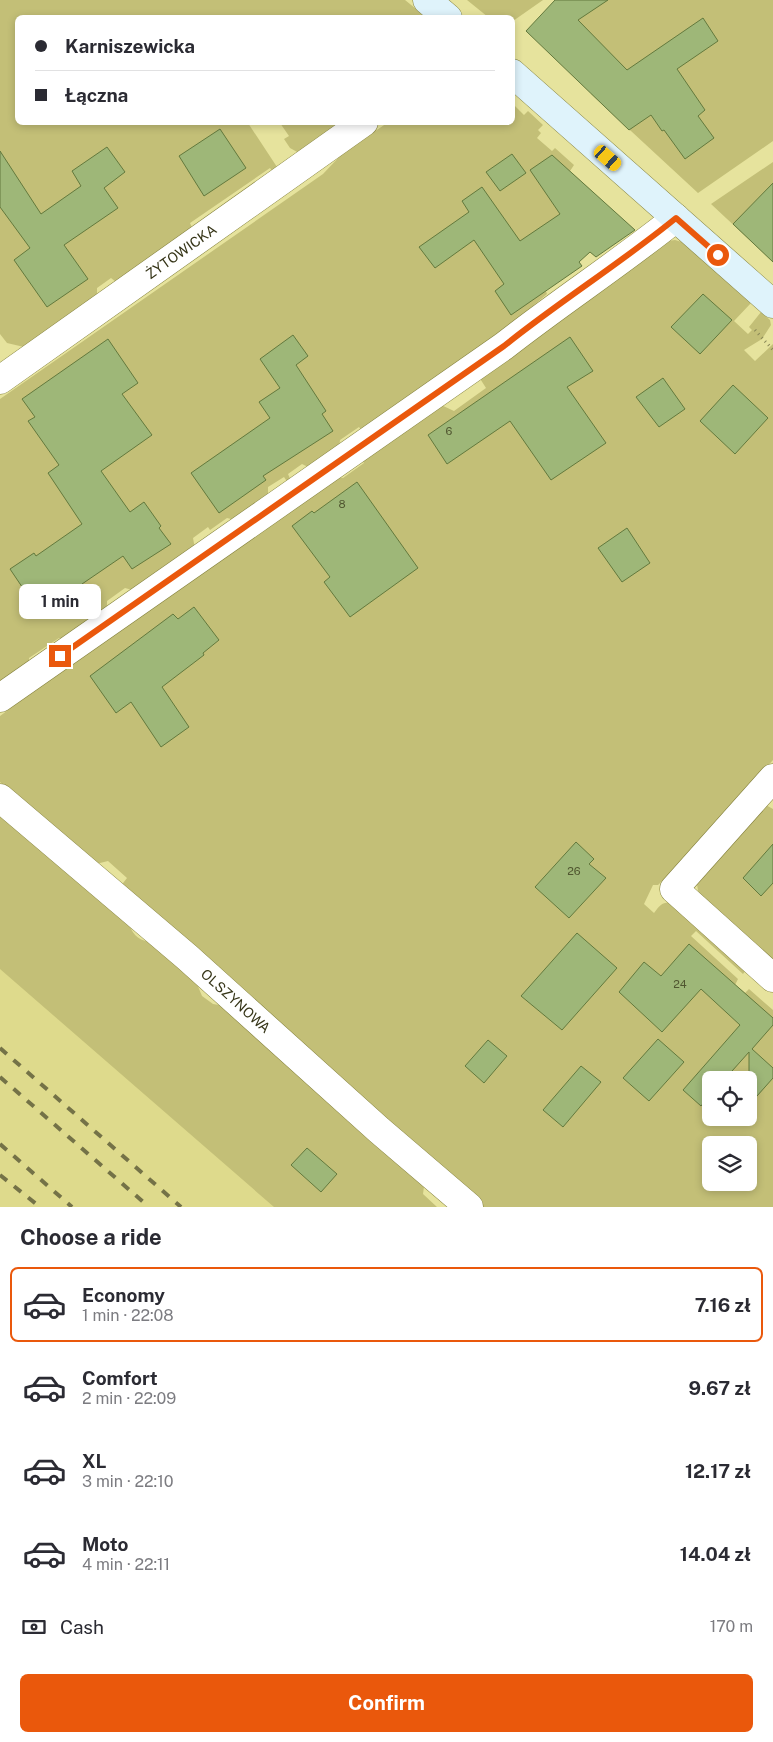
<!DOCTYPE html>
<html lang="en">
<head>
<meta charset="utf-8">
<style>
	body { margin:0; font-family:"Public Sans",sans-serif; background:#f7f7f7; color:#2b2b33; height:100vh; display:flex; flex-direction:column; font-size:19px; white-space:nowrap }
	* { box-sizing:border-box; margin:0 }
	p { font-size:16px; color:#7c7c81 }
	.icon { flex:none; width:28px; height:28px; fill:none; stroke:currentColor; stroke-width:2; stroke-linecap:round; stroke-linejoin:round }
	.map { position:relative; height:1207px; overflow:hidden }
	.sheet { display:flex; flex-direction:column; background:#fff; flex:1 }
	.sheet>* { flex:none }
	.guide { position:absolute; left:15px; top:15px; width:500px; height:110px; border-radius:8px; box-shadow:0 2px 8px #0003; display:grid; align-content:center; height:110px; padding:0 20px; background:#fff }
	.tools { position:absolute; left:702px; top:1071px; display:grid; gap:10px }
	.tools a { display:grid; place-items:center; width:55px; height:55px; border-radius:8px; background:#fff; box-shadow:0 2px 8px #0003; font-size:25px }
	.end { position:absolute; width:22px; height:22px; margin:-11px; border:6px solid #ea580c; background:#fff; box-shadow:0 0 0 2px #fff }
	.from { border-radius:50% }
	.bubble { position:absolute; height:35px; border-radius:8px; background:#fff; box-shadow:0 2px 8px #0003; font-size:16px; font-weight:700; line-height:35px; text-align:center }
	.car { position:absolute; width:15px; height:30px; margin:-15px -8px; border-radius:6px; box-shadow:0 0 4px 1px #0007; background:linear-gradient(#f5c518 24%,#345 0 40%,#f5c518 0 76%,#345 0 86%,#f5c518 0) }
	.guide b { display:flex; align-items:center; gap:18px; height:48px; font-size:19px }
	.guide b+b { border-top:1px solid #e1e1e2 }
	.guide i { width:12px; height:12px; background:#2b2b33 }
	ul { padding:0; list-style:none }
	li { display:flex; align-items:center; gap:15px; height:75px; margin:0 10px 8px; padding:0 10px; border:2px solid transparent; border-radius:8px }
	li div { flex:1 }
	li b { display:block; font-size:19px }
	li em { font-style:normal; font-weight:700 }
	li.selected { border-color:#ea580c }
	li>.icon { width:45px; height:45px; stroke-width:1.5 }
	h2 { padding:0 20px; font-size:22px; line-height:60px }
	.pay { display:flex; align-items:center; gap:12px; height:55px; padding:0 20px; font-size:19px }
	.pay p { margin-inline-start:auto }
	.button { display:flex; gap:10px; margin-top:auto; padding:10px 20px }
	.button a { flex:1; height:58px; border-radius:8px; background:#ea580c; color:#fff; font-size:20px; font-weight:700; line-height:58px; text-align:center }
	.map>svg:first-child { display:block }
</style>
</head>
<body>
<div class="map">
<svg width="773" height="1207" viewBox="0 0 773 1207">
	<rect width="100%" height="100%" fill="#e6e39d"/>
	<path fill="#deda8c" d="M0 910 330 1207H0Z"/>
	<path fill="#c3bf77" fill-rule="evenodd" d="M0 0H405L426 17 18 18V122L248 123 277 167 274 174 270 168 190 223 193 230 116 282 111 278 97 288V298L24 347 7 343 0 334Z
		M467 0H543L513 21 512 18 488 17Z
		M574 0H773V141L698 193 591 94 592 93Z
		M513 104 524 115 528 111 543 125 538 130 541 133 537 138 552 151 555 148 574 165 570 171 593 192 546 291 547 294 482 349 362 431 359 427 340 440 339 449 310 468 302 464 288 474 291 481 288 483 284 477 268 487V498L235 520 227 518 210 530 208 527 193 538 195 549 136 591 125 588 107 601V610L64 640 59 638 29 658V664L0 685V399L323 174 342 154 387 123 512 122Z
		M280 123H345L299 153 290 148 284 139 289 136Z
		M773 162V262L711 204Z
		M675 240 682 242 751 303 734 321 748 334 752 330 749 327 761 312 770 320 771 325 762 339 744 350 755 361 773 344V760L693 851 658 885H653L644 904 654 913C660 905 663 901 673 903L746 970 743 974 696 931 691 936 738 979 735 985 745 993 749 989 773 1010V1207H483L120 887 127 878 108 861 96 864 0 782V716L117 629 256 530 259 534 336 477 343 478 364 463 361 458 439 404 454 411 486 388 479 377 668 241ZM711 1080H749V1118H711ZM711 1145H749V1182H711Z
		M764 804 773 809V961L701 896 698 891 697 884Z
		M0 810 128 921C132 933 136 939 149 942L197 984 202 996 213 1004 225 1006 425 1179 423 1194 437 1207H274L0 969Z"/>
	<path fill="#9eb778" stroke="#63793d" d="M555 0H608L578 20 627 70 703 18 718 41 677 69 705 110 698 116 714 138 685 159 664 130 662 131 651 115 629 130 526 31Z
		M220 129 246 168 204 196 179 156Z
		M107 147 125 172 104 188 118 208 64 245 88 279 47 307 14 260 30 248 0 207V151L41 214 81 186 72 171Z
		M512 154 526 173 500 191 486 172Z
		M552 155 635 230 596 257 590 252 579 262 582 266 511 315 495 291 504 284 474 240 435 268 419 247 469 212 462 201 482 187 520 241 560 214 530 170Z
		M773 183V262L733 224Z
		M703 294 732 320 700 354 671 327Z
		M293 335 308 356 296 365 326 411 322 414 333 431 263 476 266 480 219 513 191 473 270 418 259 402 280 388 260 359Z
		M570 337 593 371 567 387 606 443 551 480 510 421 447 464 428 435Z
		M108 339 138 383 122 394 152 435 101 471 130 512 144 502 161 526 159 528 171 544 132 569 123 556 82 584 83 587 41 615 10 569 34 553 36 556 82 524 48 473 59 465 28 421 35 417 22 399Z
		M663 378 685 409 659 427 636 397Z
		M733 385 768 418 735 454 700 421Z
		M357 482 418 568 350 617 324 582 330 577 292 526 312 511 314 513Z
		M627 528 650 563 622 582 598 548Z
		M194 607 219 640 203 653 204 655 162 687 189 727 161 747 131 702 116 713 90 676 173 614 178 619Z
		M576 842 594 859 589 864 606 878 569 918 535 887Z
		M773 844V883L761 896 743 878Z
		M577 933 617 968 562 1030 521 996Z
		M689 944 773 1018V1025L752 1049 773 1068V1078L749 1105V1052L724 1080H711V1094L701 1106 683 1090 740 1025 701 989 662 1032 619 992 644 962 661 976Z
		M658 1039 684 1062 649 1101 623 1078Z
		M488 1040 507 1056 484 1083 465 1066Z
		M581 1066 601 1082 563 1127 543 1110Z
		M307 1148 337 1174 321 1192 291 1165Z"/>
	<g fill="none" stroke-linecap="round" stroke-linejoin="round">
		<defs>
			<g id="street">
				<path id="s1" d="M0 380 364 122"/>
				<path d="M0 698 504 346C560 302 620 263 676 218"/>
				<path d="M773 778 674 889 773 978"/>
				<path id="s2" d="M0 798 187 957 379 1130 469 1207"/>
			</g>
			<path id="secondary" d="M427 0 448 18
				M512 73 773 304"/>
		</defs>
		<use href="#street" stroke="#84803c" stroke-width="29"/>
		<use href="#secondary" stroke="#84803c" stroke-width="29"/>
		<path stroke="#898757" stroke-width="3" stroke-dasharray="1 4" stroke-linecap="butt" d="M755 330 773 350"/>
		<use href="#street" stroke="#fff" stroke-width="28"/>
		<use href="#secondary" stroke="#dff3fb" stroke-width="28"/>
		<path stroke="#747247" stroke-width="4" stroke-dasharray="9 9" stroke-linecap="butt" d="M0 1048 181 1207
			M0 1077 149 1207
			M0 1144 72 1207
			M0 1175 40 1207"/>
	</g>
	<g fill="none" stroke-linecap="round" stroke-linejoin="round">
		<path stroke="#ea580c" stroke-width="6" d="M60 656 504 346C560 301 621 263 676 218L718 255"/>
	</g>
	<g text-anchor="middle" stroke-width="4" stroke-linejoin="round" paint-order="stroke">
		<g font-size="11" fill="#505630">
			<text x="449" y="435">6</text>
			<text x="342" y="508">8</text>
			<text x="574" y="875">26</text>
			<text x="680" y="988">24</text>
		</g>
		<g font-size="14" fill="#363518" stroke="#fff">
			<text dy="5" stroke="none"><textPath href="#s1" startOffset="222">ŻYTOWICKA</textPath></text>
			<text dy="5" stroke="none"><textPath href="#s2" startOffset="311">OLSZYNOWA</textPath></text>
		</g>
	</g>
</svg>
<div class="tools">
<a><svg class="icon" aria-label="locate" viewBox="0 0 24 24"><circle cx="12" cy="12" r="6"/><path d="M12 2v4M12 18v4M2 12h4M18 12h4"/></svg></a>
<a><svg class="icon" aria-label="layers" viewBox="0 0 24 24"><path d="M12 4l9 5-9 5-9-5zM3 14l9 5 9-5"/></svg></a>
</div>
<i class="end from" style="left:718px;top:255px"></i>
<i class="end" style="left:60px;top:656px"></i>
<div class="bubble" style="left:19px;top:584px;width:82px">1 min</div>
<i class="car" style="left:608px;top:158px;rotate:131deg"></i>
<div class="guide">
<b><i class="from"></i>Karniszewicka</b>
<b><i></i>Łączna</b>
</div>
</div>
<section class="sheet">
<h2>Choose a ride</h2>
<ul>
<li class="selected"><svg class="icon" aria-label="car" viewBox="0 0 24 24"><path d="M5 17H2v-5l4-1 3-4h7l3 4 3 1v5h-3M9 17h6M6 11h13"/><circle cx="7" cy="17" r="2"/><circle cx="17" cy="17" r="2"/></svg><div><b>Economy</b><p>1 min · 22:08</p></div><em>7.16 zł</em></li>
<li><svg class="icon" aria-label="car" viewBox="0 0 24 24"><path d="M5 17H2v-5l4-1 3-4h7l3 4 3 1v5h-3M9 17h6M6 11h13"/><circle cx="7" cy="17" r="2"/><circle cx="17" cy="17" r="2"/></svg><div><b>Comfort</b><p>2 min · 22:09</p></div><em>9.67 zł</em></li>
<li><svg class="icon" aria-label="car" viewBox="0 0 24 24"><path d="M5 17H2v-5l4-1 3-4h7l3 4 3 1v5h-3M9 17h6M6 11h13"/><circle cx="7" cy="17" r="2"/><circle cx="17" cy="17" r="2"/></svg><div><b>XL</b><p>3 min · 22:10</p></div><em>12.17 zł</em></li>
<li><svg class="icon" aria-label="car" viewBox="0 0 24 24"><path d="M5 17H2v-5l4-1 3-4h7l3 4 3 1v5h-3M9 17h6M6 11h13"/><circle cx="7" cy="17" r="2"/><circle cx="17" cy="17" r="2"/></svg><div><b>Moto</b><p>4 min · 22:11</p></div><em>14.04 zł</em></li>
</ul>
<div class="pay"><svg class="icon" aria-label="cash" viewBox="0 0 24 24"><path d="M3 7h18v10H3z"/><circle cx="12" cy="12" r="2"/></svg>Cash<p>170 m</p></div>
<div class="button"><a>Confirm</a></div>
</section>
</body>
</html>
